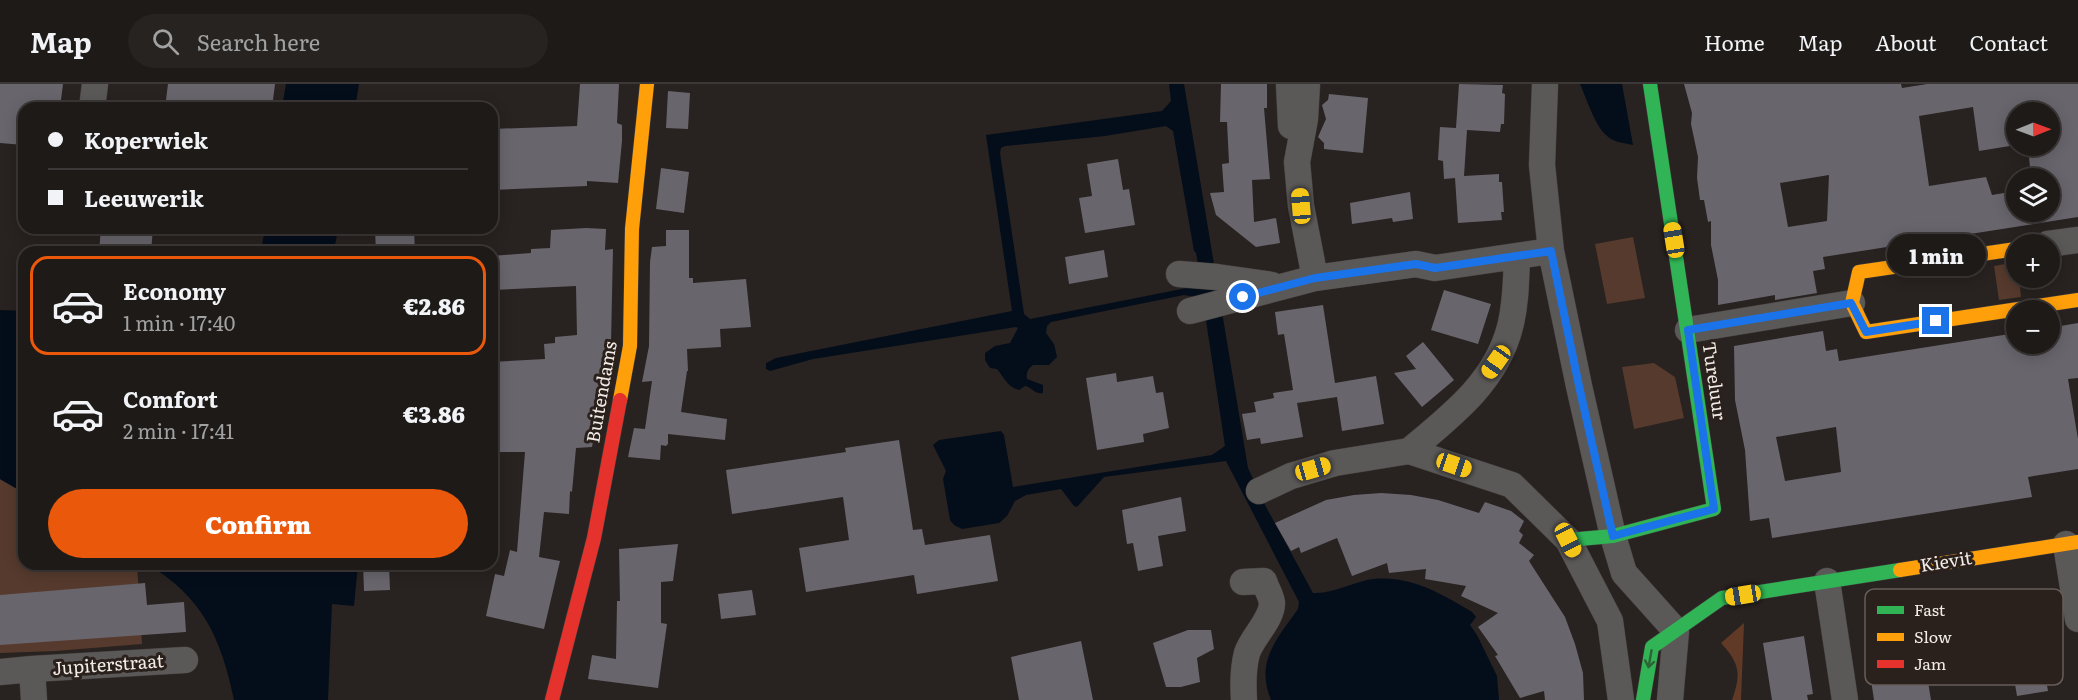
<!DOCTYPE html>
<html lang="en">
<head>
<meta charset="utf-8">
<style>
	body { margin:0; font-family:Literata,serif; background:#262321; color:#f1f3f6; height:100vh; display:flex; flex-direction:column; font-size:22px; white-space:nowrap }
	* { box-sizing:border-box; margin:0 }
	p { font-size:20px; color:#a1a1a2 }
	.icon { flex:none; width:33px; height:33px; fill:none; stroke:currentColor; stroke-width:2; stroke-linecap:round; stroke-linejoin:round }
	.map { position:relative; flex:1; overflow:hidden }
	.details { position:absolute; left:18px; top:162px; width:480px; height:324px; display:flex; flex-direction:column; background:#1e1a18; border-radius:18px; box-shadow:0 3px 15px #0003,0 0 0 2px #3c3837 }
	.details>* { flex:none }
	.guide { position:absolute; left:18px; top:18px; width:480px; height:132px; border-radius:18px; box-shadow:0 3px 15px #0003,0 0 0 2px #3c3837; display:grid; align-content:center; height:132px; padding:0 30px; background:#1e1a18 }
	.needle { width:39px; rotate:89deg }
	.controls { position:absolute; left:2006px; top:18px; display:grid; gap:12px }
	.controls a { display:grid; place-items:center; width:54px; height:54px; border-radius:50%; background:#1e1a18; box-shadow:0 3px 15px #0003,0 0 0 2px #3c3837; font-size:30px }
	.end { position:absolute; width:27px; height:27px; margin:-14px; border:8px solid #1a73e8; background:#fff; box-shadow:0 0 0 3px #fff }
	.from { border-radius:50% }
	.bubble { position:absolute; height:42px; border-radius:21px; background:#1e1a18; box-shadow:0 3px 15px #0003,0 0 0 2px #3c3837; font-size:20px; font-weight:800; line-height:42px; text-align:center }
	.car { position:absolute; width:18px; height:36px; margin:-18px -9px; border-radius:8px; box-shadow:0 0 4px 2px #0007; background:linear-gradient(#f5c518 24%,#345 0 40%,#f5c518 0 76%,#345 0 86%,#f5c518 0) }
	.guide b { display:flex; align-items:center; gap:21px; height:57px; font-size:22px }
	.guide b+b { border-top:2px solid #3c3837 }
	.guide i { width:15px; height:15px; background:#f1f3f6 }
	ul { padding:10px 0 0; list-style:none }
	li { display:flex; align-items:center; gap:18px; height:99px; margin:0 12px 9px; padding:0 18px; border:3px solid transparent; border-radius:18px }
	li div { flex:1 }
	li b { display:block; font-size:22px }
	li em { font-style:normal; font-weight:800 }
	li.active { border-color:#ea580c }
	li>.icon { width:54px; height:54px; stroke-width:1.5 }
	.action { display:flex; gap:12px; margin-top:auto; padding:12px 30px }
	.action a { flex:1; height:69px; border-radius:36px; background:#ea580c; color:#fff; font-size:24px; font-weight:800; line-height:69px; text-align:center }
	header { display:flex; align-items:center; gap:36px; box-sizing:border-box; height:84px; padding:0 30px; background:#1e1a18; border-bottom:2px solid #3c3837 }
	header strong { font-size:28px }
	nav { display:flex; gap:33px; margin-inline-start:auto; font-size:21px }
	.search { width:420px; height:54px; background:#262321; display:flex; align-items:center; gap:15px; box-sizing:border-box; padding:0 21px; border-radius:33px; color:#a1a1a2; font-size:22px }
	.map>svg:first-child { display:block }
</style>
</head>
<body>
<header>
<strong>Map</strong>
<div class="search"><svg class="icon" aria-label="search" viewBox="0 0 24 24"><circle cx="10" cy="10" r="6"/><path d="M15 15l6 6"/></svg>Search here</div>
<nav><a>Home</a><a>Map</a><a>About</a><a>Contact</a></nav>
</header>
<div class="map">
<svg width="2078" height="616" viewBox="0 0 2078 616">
	<rect width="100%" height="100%" fill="#282220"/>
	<path fill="#563a2d" d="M1633 153 1645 214 1607 220 1595 160Z
		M2016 178V194H2019L2021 213 1999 216 1994 182Z
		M1654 279 1675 293 1684 334 1634 345 1622 283Z
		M0 395 24 409V480H137L142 560 56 567 0 569Z"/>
	<path fill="#603a27" d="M1744 539 1741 616H1732C1742 589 1739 579 1721 559Z"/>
	<path fill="#040e1b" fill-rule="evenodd" d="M286 0H359L355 24H282Z
		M1169 0H1184L1248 384 1265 421 1313 509C1330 510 1350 500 1367 496 1407 489 1440 509 1472 528L1476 533 1470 541 1477 551 1497 592 1499 616H1271C1255 577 1277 555 1298 525L1299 518 1226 377 1104 393 1077 423 1074 422 1061 405 1026 411 1015 417 1007 432 999 439 962 445 954 441 950 436 943 395 946 387 933 361 939 356 1001 347 1004 351 1013 403 1212 371 1225 362 1205 230 1196 213 1184 211 1051 238 1047 242 1046 249 1054 260 1057 273 1049 281H1033C1028 285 1026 288 1027 295L1043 301V309C1035 311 1032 303 1025 302L1019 306C1007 303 1004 293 997 285L990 284 985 276V269L995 262 1010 259 1018 244 1016 243 813 275 770 287 766 285V279L776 274 1012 227 986 51 1162 27 1171 17ZM1166 42 1173 47 1194 167 1196 169 1202 201 1030 235 1024 230 1000 69 1001 64 1005 62 1105 52Z
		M1580 0H1622L1633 61C1624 59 1612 58 1606 51 1595 42 1586 13 1580 0Z
		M265 144H338L334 168H261Z
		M0 226 24 227V409L0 395Z
		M147 480H358L354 522 332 520 328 616H234C221 554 203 513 147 480Z"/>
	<path fill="#69656d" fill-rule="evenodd" d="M0 0H63L60 24H24V61L0 59Z
		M168 0H275L272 24H165Z
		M580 0H619L617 39 622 41V57L618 99 587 97V102L492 106V45L577 42Z
		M1221 0H1267V24H1264L1270 95 1252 96 1254 138 1276 134 1280 159 1256 163 1216 131 1210 109 1224 108 1222 80 1229 79 1227 38H1220Z
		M1459 0 1503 1 1502 9 1505 10 1504 40H1501L1500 48 1467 46 1464 92 1499 90V98H1502L1504 128H1501L1502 136 1458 139 1455 94 1444 95 1443 77 1438 76 1440 43 1456 44Z
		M1684 0H1901L1902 4 1927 0H2078V133L1823 173 1825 185 1813 187 1817 209 1775 216V211L1718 221V196L1711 161V137L1708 138 1704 116H1700L1697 94 1698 73 1691 40 1692 29ZM1973 23 1979 67 2016 61V28H2049V62H2028L2031 94H2049V128H2016V107L1992 111 1986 93 1929 102 1919 32ZM1829 91 1827 137 1788 143 1780 99Z
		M668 7 690 9 688 45 666 44Z
		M1329 10 1368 14 1363 69 1324 65V59L1318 53 1326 35 1322 21 1328 16Z
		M1118 75 1123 106 1129 105 1135 141 1085 149 1079 114 1092 112 1087 80Z
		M661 84 689 88 684 129 656 125Z
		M1410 108 1413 135 1393 138 1392 134 1352 140 1350 119Z
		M101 144H153L151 168H99Z
		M586 144 606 145 605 166 613 165 611 260 592 363 576 364 572 408 570 407 569 430 544 428 539 473 560 477 544 545 486 532 495 490 504 492 510 466 517 468 525 368H492V278L545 275 544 260 555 259V253L577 251 576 202 492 206V172L531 169V165L550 164 551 146Z
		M414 145 415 168H376L375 146Z
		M666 146H689V194H693V199L746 195 751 243 720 245 721 263 687 265 688 287H687L681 328 727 335 725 356 668 350V360L666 362 661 361 660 376 628 373 634 344 645 345 652 297 642 298 649 262 650 178 652 163 666 162Z
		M1104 166 1108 193 1069 200 1065 173Z
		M1444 206 1491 220 1478 260 1431 246Z
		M1323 221 1335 299 1376 292 1384 340 1342 347 1337 313 1297 319 1303 353 1261 360 1260 354 1247 356 1242 330 1256 328 1254 318 1274 314 1273 309 1293 306 1284 250 1278 251 1275 228Z
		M2078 239V294L2068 295 2078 355V385L2028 393 2032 413 1772 454 1769 434 1750 437 1745 366 1735 316 1734 262 1823 247 1826 267 1837 265 1839 277 2016 249V260H2049V244ZM1836 343 1841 388 1785 397 1776 353Z
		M1423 258 1454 296 1422 323 1394 289 1416 285 1406 272Z
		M1116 289 1117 298 1153 292 1156 309 1163 308 1169 344 1143 350 1144 358 1097 366 1086 294Z
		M899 356 913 446 922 445 925 461 990 451 998 497 917 510 914 491 806 508 799 464 849 456 843 413 732 430 726 386 846 368 845 364Z
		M1381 409 1411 411 1438 416 1479 429 1485 418 1511 427 1524 437 1519 447 1523 451 1519 459 1534 471 1529 477 1565 533 1575 560 1583 589 1584 616H1545L1544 607 1520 614 1495 572 1498 571 1478 543 1498 529 1461 512 1466 502 1425 495 1426 485 1389 489 1387 479 1352 492 1337 454 1301 469 1299 463 1291 467 1275 439 1326 416 1354 411Z
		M1181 413 1186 447 1158 452 1163 482 1138 487 1133 459 1127 460 1122 426Z
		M678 460 673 497 661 498V539L667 540 658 604 588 595 592 571 616 575 617 517H620L619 465Z
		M363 480H389L390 506 364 507Z
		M145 499 147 521 184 518 186 548 0 561V511Z
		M752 506 756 531 721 535 718 510Z
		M2034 507 2044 569 2052 567 2056 595 2046 596 2048 607 2017 612 2000 512Z
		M1889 530 1891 541 1901 539 1904 553 1914 552 1916 562 1922 561 1931 616H1874L1871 596 1875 595 1865 533Z
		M1188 546H1211L1214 565 1197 574 1200 598 1181 603H1166L1153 559Z
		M1804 552 1813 610 1807 611 1808 616H1772L1763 559Z
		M1081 557 1093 616H1019L1011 573Z"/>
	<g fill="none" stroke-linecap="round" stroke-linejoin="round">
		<defs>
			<path id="street" d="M1289 0 1291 42
				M1307 0 1305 35 1297 78 1301 122 1315 194
				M1545 0 1542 81 1551 167 1579 302 1613 452 1624 489 1676 547 1670 616
				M92 24 95 0
				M2048 160 2078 156
				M1179 190 1217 193 1272 201
				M1190 227 1315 194 1416 180 1435 184 1551 167
				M1688 246 1852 219
				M1409 367C1451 332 1496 298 1510 243 1516 220 1516 196 1517 173
				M1259 407 1291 392 1335 379 1409 367 1512 401 1568 456 1610 537 1621 616
				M2066 460 2078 535
				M1827 497 1845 616
				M1243 498 1264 497C1266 504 1271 511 1272 519 1272 536 1252 553 1247 569 1243 584 1243 601 1244 616
				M0 588 32 585
				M34 616 32 585 185 576"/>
			<path id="fast" d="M1568 456 1613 452 1714 425 1650 0
				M1643 616 1652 563 1722 514 1900 486"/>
			<path id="slow" d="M2016 165 1859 188 1852 219 1866 248 2078 216
				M620 316 630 262 632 145 647 0
				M1900 486 2078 458"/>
			<path id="jam" d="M552 616 594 454 620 316"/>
		</defs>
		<use href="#street" stroke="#433f3d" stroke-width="27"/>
		<use href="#fast" stroke="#433f3d" stroke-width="15"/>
		<use href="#slow" stroke="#433f3d" stroke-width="15"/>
		<use href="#jam" stroke="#433f3d" stroke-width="15"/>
		<use href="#street" stroke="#5b5858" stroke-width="26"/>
		<use href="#fast" stroke="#30b455" stroke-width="14"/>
		<use href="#slow" stroke="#ff9f0a" stroke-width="14"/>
		<use href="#jam" stroke="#e5322d" stroke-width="14"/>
	</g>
	<defs><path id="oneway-shaft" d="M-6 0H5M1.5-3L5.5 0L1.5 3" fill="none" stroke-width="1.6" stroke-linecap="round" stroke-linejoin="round" transform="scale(1.5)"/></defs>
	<use stroke="#2d6336" href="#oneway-shaft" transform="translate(1650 575) rotate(100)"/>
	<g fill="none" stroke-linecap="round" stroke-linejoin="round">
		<path stroke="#1a73e8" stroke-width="8" d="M1243 213 1315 194 1416 180 1435 184 1551 167 1579 302 1613 452 1714 425 1688 246 1851 219 1866 248 1936 237"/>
	</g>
	<g text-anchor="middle" stroke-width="6" stroke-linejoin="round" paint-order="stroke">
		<g font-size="18" fill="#f2ebe7" stroke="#2b211c">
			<text transform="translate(1714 297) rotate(82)" y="6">Tureluur</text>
			<text transform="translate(602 308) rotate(-80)" y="6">Buitendams</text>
			<text transform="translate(1946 478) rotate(-9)" y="6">Kievit</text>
			<text transform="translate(108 581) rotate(-4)" y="6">Jupiterstraat</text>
		</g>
	</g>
	<rect x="1865" y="505" width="198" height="96" rx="9" fill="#2b211c" stroke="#675e59" stroke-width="1.5"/>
	<rect x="1877" y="522" width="27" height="8" fill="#30b455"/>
	<rect x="1877" y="549" width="27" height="8" fill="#ff9f0a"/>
	<rect x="1877" y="576" width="27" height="8" fill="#e5322d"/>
	<g font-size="16" fill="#f2ebe7">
		<text x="1914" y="532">Fast</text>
		<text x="1914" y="559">Slow</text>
		<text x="1914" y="586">Jam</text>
	</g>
</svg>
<div class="controls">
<a><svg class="needle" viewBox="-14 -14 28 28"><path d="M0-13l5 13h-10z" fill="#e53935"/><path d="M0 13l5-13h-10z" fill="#a1a1a2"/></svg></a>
<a><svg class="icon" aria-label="layers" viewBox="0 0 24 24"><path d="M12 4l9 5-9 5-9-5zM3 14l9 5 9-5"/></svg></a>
<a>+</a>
<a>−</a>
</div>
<i class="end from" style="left:1243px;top:213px"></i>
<i class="end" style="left:1936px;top:237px"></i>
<div class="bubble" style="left:1887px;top:150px;width:99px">1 min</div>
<i class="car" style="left:1301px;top:122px;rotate:355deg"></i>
<i class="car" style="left:1674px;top:156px;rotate:351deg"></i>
<i class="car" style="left:1496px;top:278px;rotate:215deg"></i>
<i class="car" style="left:1454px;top:381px;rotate:109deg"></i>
<i class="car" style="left:1313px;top:385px;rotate:74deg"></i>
<i class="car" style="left:1568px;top:456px;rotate:153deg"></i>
<i class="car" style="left:1743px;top:511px;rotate:261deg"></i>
<div class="guide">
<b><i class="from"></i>Koperwiek</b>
<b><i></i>Leeuwerik</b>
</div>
<section class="details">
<ul>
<li class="active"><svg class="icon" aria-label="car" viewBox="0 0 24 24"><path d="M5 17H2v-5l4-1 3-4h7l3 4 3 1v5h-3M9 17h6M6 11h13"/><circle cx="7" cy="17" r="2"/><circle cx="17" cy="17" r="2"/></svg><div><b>Economy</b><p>1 min · 17:40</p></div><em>€2.86</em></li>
<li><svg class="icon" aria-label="car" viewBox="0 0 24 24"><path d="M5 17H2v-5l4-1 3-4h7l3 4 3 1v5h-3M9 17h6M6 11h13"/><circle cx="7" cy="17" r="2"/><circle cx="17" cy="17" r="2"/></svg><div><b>Comfort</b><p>2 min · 17:41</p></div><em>€3.86</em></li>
</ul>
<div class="action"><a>Confirm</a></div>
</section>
</div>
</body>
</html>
